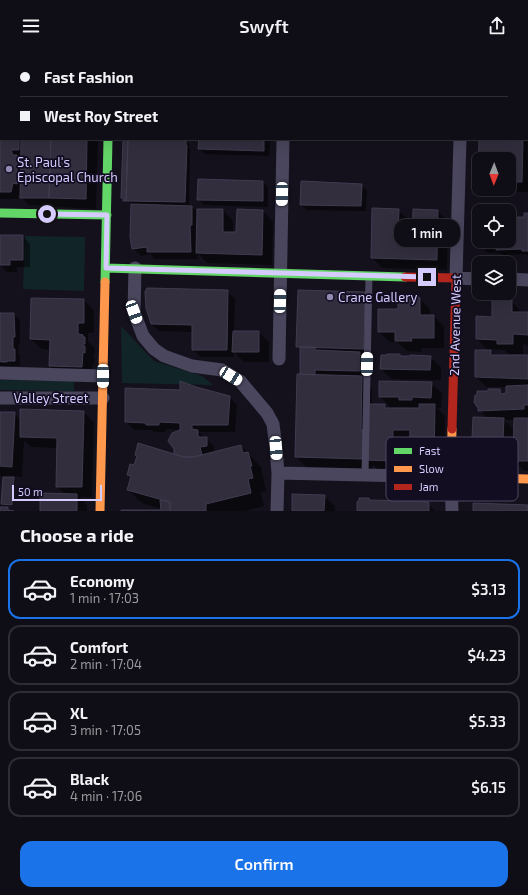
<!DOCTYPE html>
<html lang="en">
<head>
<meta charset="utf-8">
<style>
	body { margin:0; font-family:"Exo 2",sans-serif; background:#18161e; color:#f1f3f6; height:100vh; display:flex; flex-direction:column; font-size:15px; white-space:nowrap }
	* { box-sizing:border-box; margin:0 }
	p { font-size:13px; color:#9b9ca0 }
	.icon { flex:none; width:22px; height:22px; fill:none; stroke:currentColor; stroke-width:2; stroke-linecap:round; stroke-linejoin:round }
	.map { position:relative; height:459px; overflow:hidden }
	.side { display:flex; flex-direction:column; background:#0f0d15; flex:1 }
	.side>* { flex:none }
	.hud { position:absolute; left:0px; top:0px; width:528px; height:88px; box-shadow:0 4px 16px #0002,0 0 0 1px #2f2d34; display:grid; align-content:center; height:88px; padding:0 20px; background:#0f0d15 }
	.needle { width:26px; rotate:181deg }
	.buttons { position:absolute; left:472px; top:100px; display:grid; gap:8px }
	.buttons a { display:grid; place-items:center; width:44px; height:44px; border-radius:8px; background:#0f0d15; box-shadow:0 4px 16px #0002,0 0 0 1px #2f2d34; font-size:20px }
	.scale { position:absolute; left:12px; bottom:10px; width:90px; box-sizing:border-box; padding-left:4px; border:2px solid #d6cbff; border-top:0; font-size:11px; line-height:14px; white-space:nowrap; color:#d6cbff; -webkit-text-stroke:3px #120d20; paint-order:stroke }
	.end { position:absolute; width:18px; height:18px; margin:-9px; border:5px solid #d6cbff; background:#111; box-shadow:0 0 0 2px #111 }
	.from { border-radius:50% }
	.bubble { position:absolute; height:28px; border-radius:12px; background:#0f0d15; box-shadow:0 4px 16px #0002,0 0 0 1px #2f2d34; font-size:13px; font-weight:600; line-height:28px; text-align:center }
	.car { position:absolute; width:12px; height:24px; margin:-12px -6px; border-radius:5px; box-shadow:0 0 3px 1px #0007; background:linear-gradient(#fff 24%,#345 0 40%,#fff 0 76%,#345 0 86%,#fff 0) }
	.hud b { display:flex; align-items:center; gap:14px; height:38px; font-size:15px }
	.hud b+b { border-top:1px solid #2f2d34 }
	.hud i { width:10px; height:10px; background:#f1f3f6 }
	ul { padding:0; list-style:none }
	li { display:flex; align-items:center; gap:12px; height:60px; margin:0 8px 6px; padding:0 12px; border:2px solid #2f2d34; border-radius:12px }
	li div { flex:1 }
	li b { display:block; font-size:15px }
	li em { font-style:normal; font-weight:600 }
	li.on { border-color:#1a73e8 }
	li>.icon { width:36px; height:36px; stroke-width:1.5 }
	h2 { padding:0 20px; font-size:18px; line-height:48px }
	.action { display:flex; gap:8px; margin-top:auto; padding:8px 20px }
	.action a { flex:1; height:46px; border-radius:12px; background:#1a73e8; color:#fff; font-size:16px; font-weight:600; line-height:46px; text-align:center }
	header { display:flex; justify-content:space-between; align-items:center; height:52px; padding:0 20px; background:#0f0d15; font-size:18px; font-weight:600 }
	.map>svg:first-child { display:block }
</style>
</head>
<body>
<header><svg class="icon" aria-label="menu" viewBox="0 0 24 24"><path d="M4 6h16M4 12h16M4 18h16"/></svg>Swyft<svg class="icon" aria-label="share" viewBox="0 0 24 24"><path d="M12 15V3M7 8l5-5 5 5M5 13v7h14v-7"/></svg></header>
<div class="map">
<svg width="528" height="459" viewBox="0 0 528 459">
	<rect width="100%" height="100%" fill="#14111c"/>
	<path fill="#112528" d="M25 184 85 185 84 239 23 237Z
		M121 274 154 309 202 324 213 333 122 331Z
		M0 328 74 329V339L0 338Z"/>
	<path fill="#0007" fill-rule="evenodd" d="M0 12 1 87H98L96 157 29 153 21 145V138H20L18 147H0ZM18 105H22V109Z
		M527 29 528 140 490 139 487 137H509V107H480V87H527Z
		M132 87H170L168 88 185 89 189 92 190 97 189 155H192L198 161 223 158 233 169V181H237L263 159 273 170 272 213 207 211 198 201V207H155L151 202 141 204 133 196 132 152 129 150H125L122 146Z
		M200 87H269L270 88 269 104 205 102 199 97Z
		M263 130 268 135V155L204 153 198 147Z
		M361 133 367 139 366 159 307 158 301 153Z
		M398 158 409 168 408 186H413L438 159 448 169 447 218 383 216 372 206Z
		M528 162V204L526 202 503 203 500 201H488L483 195V189H509V164L513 166H525Z
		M0 184H23L30 192V215H17V220H7L0 212Z
		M227 239 235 247 234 280H259L269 290V310H244L234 300V305H201L193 298V280L159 279 151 272 148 262 146 240Z
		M365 241 372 248 371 304H363L365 306V325H361L372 336V353H385L388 357H410L407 355H390L380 344 431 331 442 341 441 356H437L445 364 444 419 421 418 410 408 411 388H403L402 419 378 418 373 412 372 417 306 415 296 404 302 324 301 322V298L297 294Z
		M418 245 430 257V264H434L444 275V296H421L422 300 407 299 397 290H390L379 280 399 258Z
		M84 248 94 259V281H88V289L95 296V302H93L95 311H93L92 325H61L50 314V298L42 297 31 287Z
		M511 249 522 261H528V293L523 292V302H508L505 298 489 297 496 304H528V419H524L512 407V419L483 418 473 407 487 366 479 358 489 340 500 338 504 342H507V335H487L476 325 489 299 477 287 493 266ZM504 368H515V379Z
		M0 262H14L20 268V291H19L18 301 20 303V314H12V315L0 314Z
		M401 305H430L441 315V328L392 327 381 317Z
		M196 336 229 345 237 353 235 380H199L214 394V401L241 394 261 415 266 439 261 441 264 454 245 459H162V457L142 451 128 438 132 426 128 422 135 415 175 403 183 378 166 377V380H154L152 378H134L126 370 181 339Z
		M83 360 94 370 92 445H79L87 453V459H41L65 442 57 434 58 396 31 395 24 388 22 425 11 424 15 428 13 454 4 453 2 452 4 424H0V361H14L21 368Z
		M324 444 335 454V459H293Z
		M369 447 371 449 414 450 423 449 427 451 435 459H358Z"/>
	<path fill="#322e3e" stroke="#413b50" d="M0 11H1L0 70Z
		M527 28H528V70H527Z
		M0 77 1 87H19V98H11L13 103H17V132L13 131 11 140H0Z
		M21 87H51L49 146H20Z
		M51 87H87L86 147 49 146Z
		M123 87H128L126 149H123V146H121Z
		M128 87 186 88V93H187L185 150 126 149Z
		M199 87H264V99L198 97Z
		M479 87H523L522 130H509V107H479L478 129Z
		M198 127 263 129V149L197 148Z
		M301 129 362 132 361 154 300 153Z
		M131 152 192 154V173H190L191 200H147V195L132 197 130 185Z
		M372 156 399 157 398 184 412 185 413 157 438 158 437 208 371 206Z
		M197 157H223V180H236L237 157 263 158 262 203 196 201Z
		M524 161H528V199H522V197L496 198V195L482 196V189H509V163H511V165H524Z
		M0 183H23V208H10V213H0Z
		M147 236 228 238 227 298H192V273L151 272 146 256 145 240Z
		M298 238 365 240 364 297 296 295Z
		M400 244H418L420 246V263H434V286H411L412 289H395V280H378V257H398V245Z
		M31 246 84 247V271H78V282L83 283V285H85V292H83V294H85V301L83 300 82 315 49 314 50 288 30 287Z
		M494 246 510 247 512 248V260H528V283L513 282V292H497V288L476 287V264L492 265V248Z
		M0 261H14L15 285H13V297H15V309H7V310H1L0 309Z
		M233 279H259V300H232Z
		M300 295H315V298L360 300V319L315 318V323L300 322Z
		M475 298H491V303H528V327L475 325Z
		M387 302H400V304H410V303L431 304 430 318 380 317 381 303H387Z
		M297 322 362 324 361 378H363L362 407 295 405Z
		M180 329 196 335 230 344 228 373H192V377L198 378V385H207V394L200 395 202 403 193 405H184L174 402V397L168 389 172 381 180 378V371L159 370V373H146V371L125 370V336L180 338Z
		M379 329 432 330 431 346 412 345V348H399V345H379Z
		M528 333V353H524V357L478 359V355H477L474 350 475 343H477V339H488V337H500L501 342 506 341V334Z
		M368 352H385V356H419V352H435L434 409 409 408 410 378H393L392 409 367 408Z
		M20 357 84 359 82 435H56L57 386 20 385Z
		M0 360H15L12 415 0 414Z
		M473 365 504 366 502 409 471 408Z
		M514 366H528V409H513Z
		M138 391 184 405H193L241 393 243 401 248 400 252 414H250L253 426 248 427 251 441 206 452V459H170V450L127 438 131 424 127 423 130 412 134 413 137 404 135 403Z
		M3 425H14L12 453 1 452Z
		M40 441 77 442V459H40Z
		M292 442 325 443 324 459H292Z
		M359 446H369V448L414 449 415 448H424V450H428L429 451V459H357V450L359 448Z
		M160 448 170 450V459H121V458H161Z
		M473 451 528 453V459H473Z
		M0 455H8V458L14 459H0Z"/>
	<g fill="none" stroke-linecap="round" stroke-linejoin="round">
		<path stroke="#49465d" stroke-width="7" d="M356 1V0
			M365 423 369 224"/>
		<path stroke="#49465d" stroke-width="13" d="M285 1V0
			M460 87 456 226 479 227
			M135 216 134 260 143 284 154 297 164 304 192 314 222 318 240 329 267 361 273 372 276 396 278 421 277 459
			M509 227 528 228
			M279 307 283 87
			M0 321 103 324
			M0 346H103
			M278 421 451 425 452 459"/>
		<path stroke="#63d668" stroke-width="9" d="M527 2H528
			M0 161 107 163
			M106 216 405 225
			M105 230 108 87"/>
		<path stroke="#ff974d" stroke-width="9" d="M110 0V1
			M447 0 493 1
			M452 377 451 425 528 427
			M100 459 105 230"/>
		<path stroke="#b3261e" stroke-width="9" d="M405 225 456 226 452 377"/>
	</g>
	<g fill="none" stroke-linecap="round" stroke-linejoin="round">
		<path stroke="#d6cbff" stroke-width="5" d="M47 162 107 163 106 216 427 225"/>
	</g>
	<g fill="#928ab0" stroke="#120d20" stroke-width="1.5">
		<circle cx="9" cy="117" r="4"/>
		<circle cx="330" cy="245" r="4"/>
	</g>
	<g text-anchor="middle" stroke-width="3.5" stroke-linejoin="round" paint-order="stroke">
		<g font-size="13" fill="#d6cbff" stroke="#120d20" text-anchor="start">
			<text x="17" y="115">St. Paul's<tspan x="17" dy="15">Episcopal Church</tspan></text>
			<text x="338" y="250">Crane Gallery</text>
		</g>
		<g font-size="13" fill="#d6cbff" stroke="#120d20">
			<text transform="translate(455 273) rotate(-89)" y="5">2nd Avenue West</text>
			<text x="51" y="351">Valley Street</text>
		</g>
	</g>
	<rect x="386" y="385" width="132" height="64" rx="6" fill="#120d20" stroke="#4d4663" stroke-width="1"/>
	<rect x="394" y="396" width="18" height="6" fill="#63d668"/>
	<rect x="394" y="414" width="18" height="6" fill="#ff974d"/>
	<rect x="394" y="432" width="18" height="6" fill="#b3261e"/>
	<g font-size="11" fill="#d6cbff">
		<text x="419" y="403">Fast</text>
		<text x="419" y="421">Slow</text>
		<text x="419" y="439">Jam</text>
	</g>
</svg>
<div class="buttons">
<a><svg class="needle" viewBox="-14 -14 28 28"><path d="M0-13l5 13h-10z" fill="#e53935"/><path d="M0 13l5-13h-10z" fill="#9b9ca0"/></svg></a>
<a><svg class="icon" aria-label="locate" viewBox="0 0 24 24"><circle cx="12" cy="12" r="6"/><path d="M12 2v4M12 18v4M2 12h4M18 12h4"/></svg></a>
<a><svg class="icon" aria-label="layers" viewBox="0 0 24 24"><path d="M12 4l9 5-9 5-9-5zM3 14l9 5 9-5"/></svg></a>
</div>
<div class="scale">50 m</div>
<i class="end from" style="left:47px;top:162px"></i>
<i class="end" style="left:427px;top:225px"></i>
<div class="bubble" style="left:394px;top:167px;width:66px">1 min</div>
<i class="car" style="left:282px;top:142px;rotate:181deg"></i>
<i class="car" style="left:280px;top:249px;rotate:1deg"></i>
<i class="car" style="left:134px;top:260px;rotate:160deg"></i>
<i class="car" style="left:367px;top:312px;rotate:1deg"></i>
<i class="car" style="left:103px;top:324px;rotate:180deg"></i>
<i class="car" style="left:231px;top:324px;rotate:121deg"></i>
<i class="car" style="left:276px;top:396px;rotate:176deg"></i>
<div class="hud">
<b><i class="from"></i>Fast Fashion</b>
<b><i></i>West Roy Street</b>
</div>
</div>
<section class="side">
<h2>Choose a ride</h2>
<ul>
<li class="on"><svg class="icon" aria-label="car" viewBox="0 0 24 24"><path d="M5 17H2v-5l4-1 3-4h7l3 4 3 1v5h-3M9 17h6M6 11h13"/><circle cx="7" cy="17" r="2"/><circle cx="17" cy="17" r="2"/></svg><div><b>Economy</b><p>1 min · 17:03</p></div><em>$3.13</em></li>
<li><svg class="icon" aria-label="car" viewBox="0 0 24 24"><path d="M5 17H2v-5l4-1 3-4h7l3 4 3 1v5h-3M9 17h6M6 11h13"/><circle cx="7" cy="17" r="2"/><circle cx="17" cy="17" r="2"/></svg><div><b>Comfort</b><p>2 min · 17:04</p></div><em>$4.23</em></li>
<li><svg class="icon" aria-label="car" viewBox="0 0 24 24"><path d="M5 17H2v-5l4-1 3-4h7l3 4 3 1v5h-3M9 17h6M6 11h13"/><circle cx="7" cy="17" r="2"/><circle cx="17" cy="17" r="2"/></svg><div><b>XL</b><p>3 min · 17:05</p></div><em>$5.33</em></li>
<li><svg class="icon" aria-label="car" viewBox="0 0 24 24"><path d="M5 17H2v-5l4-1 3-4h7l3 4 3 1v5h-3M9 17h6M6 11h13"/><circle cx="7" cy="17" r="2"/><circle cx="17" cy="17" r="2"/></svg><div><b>Black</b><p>4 min · 17:06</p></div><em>$6.15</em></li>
</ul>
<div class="action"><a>Confirm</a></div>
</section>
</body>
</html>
